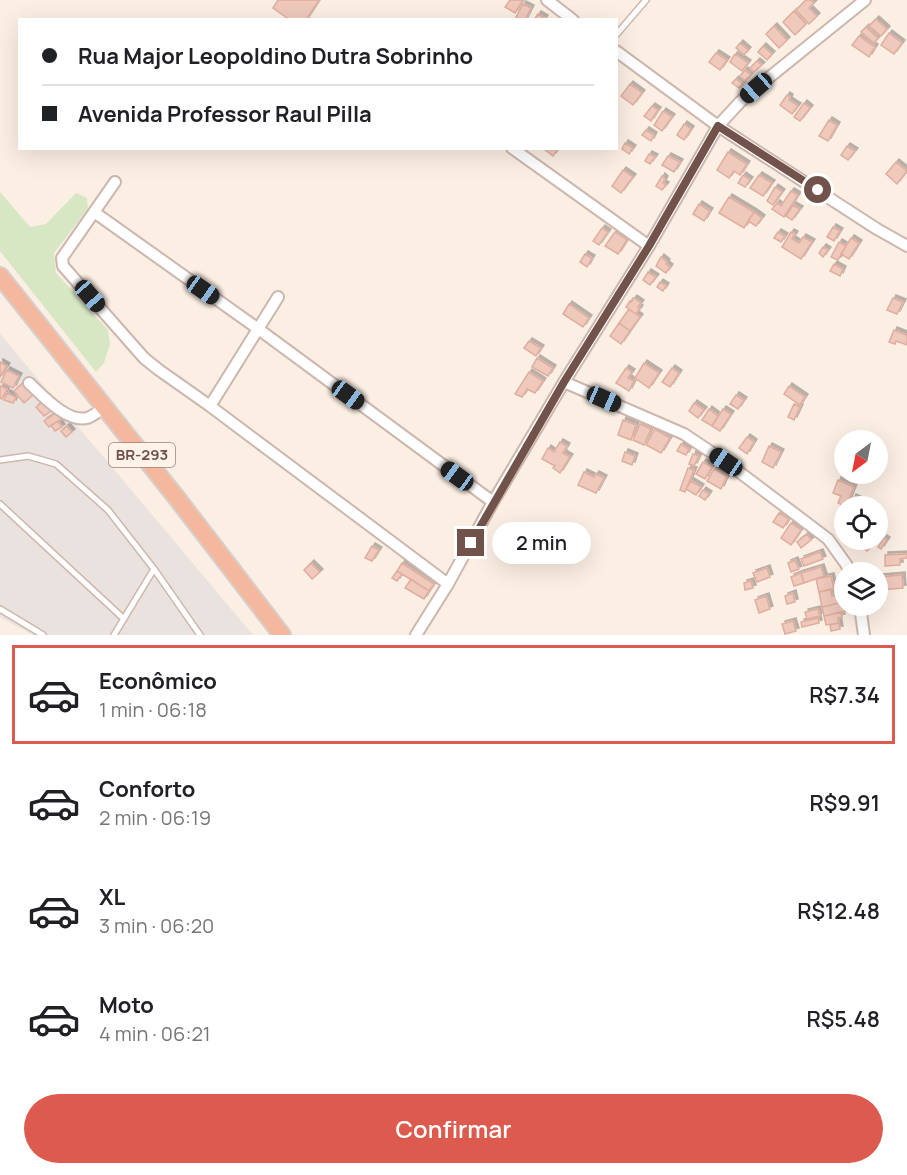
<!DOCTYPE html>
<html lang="pt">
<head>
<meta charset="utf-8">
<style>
	body { margin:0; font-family:Manrope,sans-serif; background:#f2f2f2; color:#202124; height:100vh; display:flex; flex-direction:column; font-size:22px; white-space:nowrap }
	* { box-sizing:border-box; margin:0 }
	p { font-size:20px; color:#757577 }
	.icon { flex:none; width:33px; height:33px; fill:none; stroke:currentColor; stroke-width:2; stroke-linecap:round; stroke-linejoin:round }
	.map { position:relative; height:635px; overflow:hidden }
	.side { display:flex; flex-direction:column; background:#fff; flex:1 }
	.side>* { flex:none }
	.hud { position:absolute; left:18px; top:18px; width:600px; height:132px; border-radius:0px; box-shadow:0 6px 24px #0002; display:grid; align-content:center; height:132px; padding:0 24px; background:#fff }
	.needle { width:39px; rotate:212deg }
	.tools { position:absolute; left:834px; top:430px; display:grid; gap:12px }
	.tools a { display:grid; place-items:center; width:54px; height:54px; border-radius:50%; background:#fff; box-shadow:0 6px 24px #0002; font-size:30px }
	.end { position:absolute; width:27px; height:27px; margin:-14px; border:8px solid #71534b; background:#fff; box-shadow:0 0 0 3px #fff }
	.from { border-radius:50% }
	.bubble { position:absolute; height:42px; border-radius:21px; background:#fff; box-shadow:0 6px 24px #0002; font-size:20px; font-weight:600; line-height:42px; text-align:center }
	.car { position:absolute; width:18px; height:36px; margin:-18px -9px; border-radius:8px; box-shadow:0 0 4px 2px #0007; background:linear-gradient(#222 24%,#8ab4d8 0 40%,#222 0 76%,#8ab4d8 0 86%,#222 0) }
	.hud b { display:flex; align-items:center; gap:21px; height:57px; font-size:22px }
	.hud b+b { border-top:2px solid #e0e0e0 }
	.hud i { width:15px; height:15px; background:#202124 }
	ul { padding:10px 0 0; list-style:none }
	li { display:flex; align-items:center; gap:18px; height:99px; margin:0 12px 9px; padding:0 12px; border:3px solid transparent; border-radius:0px }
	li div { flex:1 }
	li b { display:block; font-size:22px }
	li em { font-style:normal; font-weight:600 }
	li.active { border-color:#dd5a4f }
	li>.icon { width:54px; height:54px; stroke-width:1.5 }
	.primary-button { display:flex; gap:12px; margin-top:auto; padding:12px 24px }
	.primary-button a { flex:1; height:69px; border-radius:36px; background:#dd5a4f; color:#fff; font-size:24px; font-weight:600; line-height:69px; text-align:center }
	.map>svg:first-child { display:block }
</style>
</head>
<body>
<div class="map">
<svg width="907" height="635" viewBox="0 0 907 635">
	<defs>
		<filter id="shadow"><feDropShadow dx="3" dy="-3" stdDeviation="0" flood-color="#0004"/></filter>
	</defs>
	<rect width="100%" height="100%" fill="#fbeee3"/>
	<path fill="#eae2de" d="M0 334 253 635H33L0 617Z"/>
	<path fill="#d7e7c3" d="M0 192 30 227 46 224 76 193 87 198 88 209 54 253 56 273 108 330 110 344 104 363 96 372 0 251Z"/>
	<path fill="#eec9bc" stroke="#e0ad9e" stroke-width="1.5" filter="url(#shadow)" d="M278 0H319L306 20H290L273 8Z
		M510 0H523L515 13 505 7Z
		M806 0H811L814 3 809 8 817 16 809 24 796 10Z
		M523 4 531 8 525 20H521L516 17Z
		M794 11 806 24 795 35 783 22Z
		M538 14 545 18 544 20H534Z
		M876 19 887 29 881 36 869 26Z
		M774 26 787 40 779 48 766 34Z
		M866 27 878 38 874 43 861 32Z
		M889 33 902 43 894 54 881 45Z
		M859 36 875 47 869 57 852 45Z
		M740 43 748 50 744 55 736 48Z
		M763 46 772 54 767 60 758 52Z
		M716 53 727 60 720 70 709 62Z
		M735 54 748 63 742 71 730 62Z
		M757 61 762 65 754 72 750 68Z
		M745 70 751 75 745 81 740 76Z
		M736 79 743 84 739 88 732 83Z
		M630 84 642 93 633 105 621 96Z
		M787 95 790 97 789 100 798 106 792 114 780 105Z
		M804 103 810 108 800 121 794 117Z
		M652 106 658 110 651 121 644 116Z
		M663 111 672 117 662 131 654 125Z
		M829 120 837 125 828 141 819 136Z
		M684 124 691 129 684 140 677 135Z
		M646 130 654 135 651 141 642 135Z
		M625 143 633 148 629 154 622 149Z
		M847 146 855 151 848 160 841 155Z
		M557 148 558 149 553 156 544 149Z
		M728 152 747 164 740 175 734 171 729 178 717 170Z
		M649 154 655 157 650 164 645 161Z
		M668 156 680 162 674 172 662 165Z
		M896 162 907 171 897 184 886 174Z
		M623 170 633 177 621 193 612 186Z
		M743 175 750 180 745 187 738 183Z
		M759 175 772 183 763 196 750 188Z
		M662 176 665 179 663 183 666 185 662 190 656 186Z
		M775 187 782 192 773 205 767 201Z
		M791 191 798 195 784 217 772 209 777 203 781 206Z
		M729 197 754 212 744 228 719 213Z
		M699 204 710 211 704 221 693 214Z
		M793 205 800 209 792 220 786 216Z
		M754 212 762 218 756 226 748 221Z
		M833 227 840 231 834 241 827 237Z
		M602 228 608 232 599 245 593 241Z
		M615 232 627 240 618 254 605 246Z
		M778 232 785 236 781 242 774 238Z
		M791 232 795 234 792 239 799 243 803 237 812 242 801 259 782 247Z
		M851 238 859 243 849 259 841 254Z
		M839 242 846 246 838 260 831 257Z
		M823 247 828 250 823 257 819 253Z
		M585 254 592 258 587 267 580 262Z
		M661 257 667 262 666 264 670 267 666 273 656 266Z
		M834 264 843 269 840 276 830 271Z
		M648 272 656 277 650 285 643 280Z
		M660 282 666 286 663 291 657 287Z
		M634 298 641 303 638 307 640 308 636 314 626 307 630 301 631 302Z
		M893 298 903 302 897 314 887 310Z
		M569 304 589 318 583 327 563 314Z
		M629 309 640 317 630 331 619 323Z
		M619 323 630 331 621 344 610 336Z
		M894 330 907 335V345L896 341 895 344 889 342Z
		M529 341 541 348 536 356 524 348Z
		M537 358 553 368 548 376 532 367Z
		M0 362 7 366 0 377Z
		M644 363 659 373 649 388 635 378Z
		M626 368 632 372 628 378 634 381 629 391 616 383Z
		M672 368 679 373 670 387 662 382Z
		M7 370 19 376 13 388 1 382Z
		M529 372 543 381 535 393 527 389 522 397 515 394Z
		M25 381 35 393 24 403 14 391Z
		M1 386 7 389 2 399 0 398V388Z
		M789 386 805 397 800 405 784 394Z
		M7 393 16 397 13 403 4 400Z
		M736 395 744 400 738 409 730 404Z
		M43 401 51 411 44 416 36 407Z
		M694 403 704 410 698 418 689 411Z
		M794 404 800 407 794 420 788 417Z
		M709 409 718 416 712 426 702 420Z
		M723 409 731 414 720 431 712 426Z
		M56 413 61 419 49 427 44 421Z
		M623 420 636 425 631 440 618 435Z
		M58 421 62 427 55 431 51 425Z
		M640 424 651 429 644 445 633 440Z
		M67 426 72 432 66 437 61 431Z
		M655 429 670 438 661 453 646 445Z
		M747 437 754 442 747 454 739 448Z
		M560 442 567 446 563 453 570 457 560 473 553 468 555 466 542 459 548 448 554 452Z
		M681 444 689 449 686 455 677 451Z
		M769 446 781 452 773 468 762 462Z
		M625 452 635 456 632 465 622 461Z
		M693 454 699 456 694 466 689 464Z
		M703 462 712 467 705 479 696 474Z
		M688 468 694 470 685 492 680 490Z
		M714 469 727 476 721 489 707 481Z
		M584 472 594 477 596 474 604 478 596 493 578 485Z
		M838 480 854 487 846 507 838 503 841 496 833 493Z
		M691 481 701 487 696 495 686 489Z
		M703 490 709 494 705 500 699 496Z
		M853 497 866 503 864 507H849Z
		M779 513 789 519 783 528 773 522Z
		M791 523 801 530 791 545 781 538Z
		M807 534 811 540 801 548 797 542Z
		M884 538 887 540 881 549 878 547Z
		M866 540 873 544 867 551 862 547Z
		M372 546 379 550 372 561 365 558Z
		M820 552 823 559 804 566 801 559Z
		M907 554V558L900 559V565L885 566V555Z
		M795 560 799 569 791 572 788 563Z
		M311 563 320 572 312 579 304 570Z
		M402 563 434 584 429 591 397 571Z
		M821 567 824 576 804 583 801 573Z
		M767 568 770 577 757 582 753 573Z
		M397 571 402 574 397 581 392 578Z
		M801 573 804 583 794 586 791 577Z
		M902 575 903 588 881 590 880 577Z
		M831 576 834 589 819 592 816 579Z
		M411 579 429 591 424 599 405 588Z
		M751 581 753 588 745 590 744 583Z
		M831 589 832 596 843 594 844 602 822 607 819 592Z
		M793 593 795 602 787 604 785 596Z
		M766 596 770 609 759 613 755 600Z
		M844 602 847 611 824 616 822 607Z
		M818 609 820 616 807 619 805 612Z
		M841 612 842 617 838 618 839 623 826 625 824 616Z
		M818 618 819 623 802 627 801 622Z
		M793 621 796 631 785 634 782 624Z
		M839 623 840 629 831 631 830 625Z"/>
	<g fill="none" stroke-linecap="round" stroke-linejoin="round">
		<defs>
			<path id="service" d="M616 35 646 0
				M0 460 28 456 56 464 108 510 154 569 200 635
				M0 504 124 619
				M0 609 43 635
				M114 635 154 569"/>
			<path id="minor" d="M547 0 573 20
				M616 51 718 126 877 229 907 246
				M512 148 649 246
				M115 182 62 258 63 266 144 358 159 370 210 406 448 584
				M94 212 257 328 493 502
				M564 382 684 434 726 462 828 539 846 564 850 573
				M29 383C42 395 67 423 87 418 93 416 99 411 104 408
				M210 406 278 297
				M860 606 864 635
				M416 635 448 584 493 502 564 382 649 246 718 126 740 102 756 88 865 0"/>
			<path id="trunk" d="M0 276 176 497 282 635"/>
		</defs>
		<use href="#service" stroke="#cdb7ad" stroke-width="8"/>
		<use href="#minor" stroke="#cdb7ad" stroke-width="14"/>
		<use href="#trunk" stroke="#d7cfcd" stroke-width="20"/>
		<use href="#service" stroke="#fff" stroke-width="5"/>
		<use href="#minor" stroke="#fff" stroke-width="10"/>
		<use href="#trunk" stroke="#f4b89e" stroke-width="16"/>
	</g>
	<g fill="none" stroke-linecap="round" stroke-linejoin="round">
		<path stroke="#71534b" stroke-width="8" d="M471 543 564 382 649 246 718 126 818 190"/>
	</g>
	<g text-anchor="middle" stroke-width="4.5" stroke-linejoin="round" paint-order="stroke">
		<rect fill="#fef2e9" stroke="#9b837a" stroke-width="1.5" x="109" y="443" width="66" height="24" rx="4.5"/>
		<g font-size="15" font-weight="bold" fill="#71534b">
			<text x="142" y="460">BR-293</text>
		</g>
	</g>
</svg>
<div class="tools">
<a><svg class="needle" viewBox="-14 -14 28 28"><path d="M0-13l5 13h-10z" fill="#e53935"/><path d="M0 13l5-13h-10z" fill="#757577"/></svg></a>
<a><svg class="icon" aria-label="locate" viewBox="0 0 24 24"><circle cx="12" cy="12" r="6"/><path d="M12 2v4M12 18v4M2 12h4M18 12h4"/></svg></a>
<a><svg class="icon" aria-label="layers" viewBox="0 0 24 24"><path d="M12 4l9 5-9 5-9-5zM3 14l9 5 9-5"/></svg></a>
</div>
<i class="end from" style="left:818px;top:190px"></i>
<i class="end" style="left:471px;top:543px"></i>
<div class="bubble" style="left:492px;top:522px;width:99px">2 min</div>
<i class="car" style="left:756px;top:88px;rotate:229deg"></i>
<i class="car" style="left:203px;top:290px;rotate:125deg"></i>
<i class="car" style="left:90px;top:296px;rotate:139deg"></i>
<i class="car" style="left:348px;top:395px;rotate:126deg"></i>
<i class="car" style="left:604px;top:399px;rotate:114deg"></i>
<i class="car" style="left:726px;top:462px;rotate:304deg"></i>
<i class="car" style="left:457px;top:476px;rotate:306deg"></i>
<div class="hud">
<b><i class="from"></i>Rua Major Leopoldino Dutra Sobrinho</b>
<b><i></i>Avenida Professor Raul Pilla</b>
</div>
</div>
<section class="side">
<ul>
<li class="active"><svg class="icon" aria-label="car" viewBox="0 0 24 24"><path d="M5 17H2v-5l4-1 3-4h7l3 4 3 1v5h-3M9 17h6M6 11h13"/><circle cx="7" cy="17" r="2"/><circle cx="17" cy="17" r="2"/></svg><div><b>Econômico</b><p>1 min · 06:18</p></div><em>R$7.34</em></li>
<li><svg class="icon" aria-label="car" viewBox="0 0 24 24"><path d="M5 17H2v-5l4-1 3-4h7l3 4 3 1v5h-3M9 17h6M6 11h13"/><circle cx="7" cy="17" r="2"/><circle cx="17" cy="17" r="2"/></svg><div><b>Conforto</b><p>2 min · 06:19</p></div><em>R$9.91</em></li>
<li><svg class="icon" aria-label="car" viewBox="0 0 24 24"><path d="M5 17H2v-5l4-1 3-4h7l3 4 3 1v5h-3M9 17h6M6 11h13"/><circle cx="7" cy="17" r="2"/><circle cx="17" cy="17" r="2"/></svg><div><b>XL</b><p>3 min · 06:20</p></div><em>R$12.48</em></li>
<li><svg class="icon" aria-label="car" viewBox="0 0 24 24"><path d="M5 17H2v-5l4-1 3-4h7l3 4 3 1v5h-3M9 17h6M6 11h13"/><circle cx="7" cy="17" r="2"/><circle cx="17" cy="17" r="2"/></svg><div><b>Moto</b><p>4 min · 06:21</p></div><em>R$5.48</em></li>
</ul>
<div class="primary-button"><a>Confirmar</a></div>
</section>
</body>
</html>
